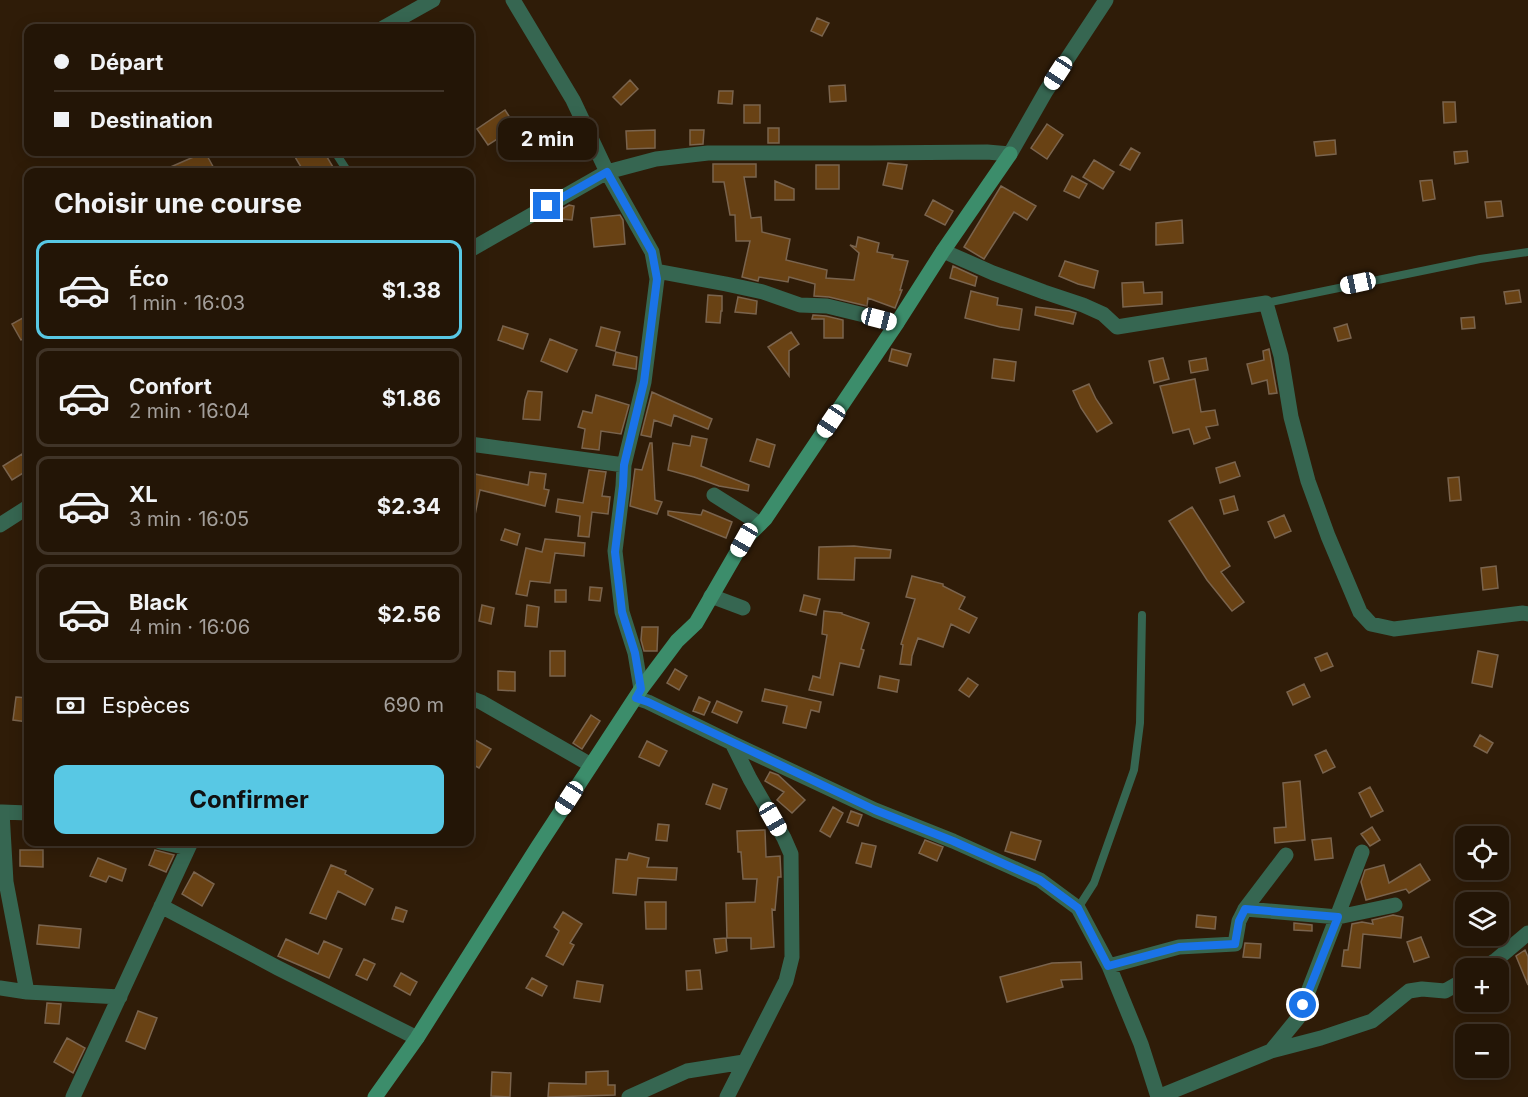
<!DOCTYPE html>
<html lang="fr">
<head>
<meta charset="utf-8">
<style>
	body { margin:0; font-family:Inter,sans-serif; background:#2b1e10; color:#f1f3f6; height:100vh; display:flex; flex-direction:column; font-size:22px; white-space:nowrap }
	* { box-sizing:border-box; margin:0 }
	p { font-size:20px; color:#a39f9b }
	.icon { flex:none; width:33px; height:33px; fill:none; stroke:currentColor; stroke-width:2; stroke-linecap:round; stroke-linejoin:round }
	.map { position:relative; flex:1; overflow:hidden }
	.drawer { position:absolute; left:24px; top:168px; width:450px; height:678px; display:flex; flex-direction:column; background:#231506; border-radius:12px; box-shadow:0 3px 15px #0003,0 0 0 2px #403428 }
	.drawer>* { flex:none }
	.top-card { position:absolute; left:24px; top:24px; width:450px; height:132px; border-radius:12px; box-shadow:0 3px 15px #0003,0 0 0 2px #403428; display:grid; align-content:center; height:132px; padding:0 30px; background:#231506 }
	.buttons { position:absolute; left:1455px; top:826px; display:grid; gap:12px }
	.buttons a { display:grid; place-items:center; width:54px; height:54px; border-radius:12px; background:#231506; box-shadow:0 3px 15px #0003,0 0 0 2px #403428; font-size:30px }
	.end { position:absolute; width:27px; height:27px; margin:-14px; border:8px solid #1a73e8; background:#fff; box-shadow:0 0 0 3px #fff }
	.from { border-radius:50% }
	.bubble { position:absolute; height:42px; border-radius:12px; background:#231506; box-shadow:0 3px 15px #0003,0 0 0 2px #403428; font-size:20px; font-weight:700; line-height:42px; text-align:center }
	.car { position:absolute; width:18px; height:36px; margin:-18px -9px; border-radius:8px; box-shadow:0 0 4px 2px #0007; background:linear-gradient(#fff 24%,#345 0 40%,#fff 0 76%,#345 0 86%,#fff 0) }
	.top-card b { display:flex; align-items:center; gap:21px; height:57px; font-size:22px }
	.top-card b+b { border-top:2px solid #403428 }
	.top-card i { width:15px; height:15px; background:#f1f3f6 }
	ul { padding:0; list-style:none }
	li { display:flex; align-items:center; gap:18px; height:99px; margin:0 12px 9px; padding:0 18px; border:3px solid #403428; border-radius:12px }
	li div { flex:1 }
	li b { display:block; font-size:22px }
	li em { font-style:normal; font-weight:700 }
	li.active { border-color:#58c8e4 }
	li>.icon { width:54px; height:54px; stroke-width:1.5 }
	h2 { padding:0 30px; font-size:27px; line-height:72px }
	.pay { display:flex; align-items:center; gap:15px; height:66px; padding:0 30px; font-size:22px }
	.pay p { margin-inline-start:auto }
	.button { display:flex; gap:12px; margin-top:auto; padding:12px 30px }
	.button a { flex:1; height:69px; border-radius:12px; background:#58c8e4; color:#111; font-size:24px; font-weight:700; line-height:69px; text-align:center }
	.map>svg:first-child { display:block }
</style>
</head>
<body>
<div class="map">
<svg width="1528" height="1097" viewBox="0 0 1528 1097">
	<rect width="100%" height="100%" fill="#2f1c08"/>
	<path fill="#694214" stroke="#7a644e" stroke-width="1.5" d="M817 18 829 23 822 36 811 31Z
		M630 80 638 89 621 105 613 97Z
		M845 85 846 101 830 102 829 86Z
		M719 91H733L732 104 718 103Z
		M1443 102H1455L1456 122 1444 123Z
		M744 105H760V123H744Z
		M505 110 516 127 488 145 477 129Z
		M1047 124 1063 135 1047 159 1031 148Z
		M768 128H779V143H768Z
		M655 130V148L627 149 626 131Z
		M690 130H704L703 144 690 145Z
		M1335 140 1336 154 1316 156 1314 142Z
		M1131 148 1140 153 1130 170 1120 165Z
		M1467 151 1468 162 1455 164 1454 152Z
		M205 152 216 172H159Z
		M292 152H324L336 172H304Z
		M1094 160 1114 172 1103 189 1083 177Z
		M888 163 907 165 902 189 883 185Z
		M713 164H756V177H744L751 218 761 217 762 232 790 239 786 260 827 270 826 278 854 280 859 253 850 245 856 247 858 237 879 243 877 252 893 255 892 258 908 261 900 290H902L895 308 868 298 867 306 829 297 814 296 815 284 789 277 788 282 759 277 758 281 742 277 750 241H736L735 215H730L724 182H713Z
		M816 165H839V189H816Z
		M1072 176 1087 184 1079 198 1064 191Z
		M1432 180 1435 199 1423 201 1420 181Z
		M775 181 794 189V200H775Z
		M1001 186 1036 206 1027 220 1014 212 984 259 964 247Z
		M933 200 953 211 945 225 925 215Z
		M1501 201 1503 216 1487 218 1485 202Z
		M569 205 574 206 572 220 561 219 562 209Z
		M620 215 623 220 625 244 594 247 591 218Z
		M1182 220 1183 243 1156 245V223Z
		M1065 261 1098 271 1094 288 1078 284 1059 276Z
		M953 266 977 277 975 286 950 278Z
		M1143 282 1144 293 1162 292V304L1123 307 1122 283Z
		M1519 290 1521 302 1506 304 1504 292Z
		M971 291 998 298 997 305 1022 309 1019 330 1000 327 965 318Z
		M708 295 722 296V311H721L720 323 706 322Z
		M738 297 757 301 756 314 735 312Z
		M1036 307 1069 311 1076 313 1073 324 1035 315Z
		M28 315V335L21 340 12 324Z
		M813 315 826 316 843 320V338H824V319H812Z
		M1474 317 1475 328 1462 329 1461 318Z
		M1347 324 1351 338 1338 341 1334 328Z
		M503 326 528 334 523 349 498 340Z
		M601 327 620 332 615 351 596 346Z
		M791 332 799 344 789 351V376L768 347Z
		M550 339 577 350 567 372 541 361Z
		M892 349 911 354 907 366 889 361Z
		M1269 349 1277 393 1269 394 1267 380 1252 384 1247 364 1264 360 1263 351Z
		M616 352 637 357 636 369 613 365Z
		M1163 358 1169 379 1154 383 1149 361Z
		M1206 358 1208 370 1191 373 1189 361Z
		M994 359 1016 362 1014 381 992 378Z
		M1195 379 1201 412 1215 410 1218 425 1206 427 1210 438 1194 444 1189 429 1173 433 1160 386Z
		M1089 384 1096 399 1112 423 1097 432 1081 408 1073 391Z
		M528 391 542 392 540 420 523 419 525 400Z
		M652 392 712 419 708 429 674 415 671 426 654 420 651 437 641 435Z
		M596 395 629 405 621 434 601 431 599 450 582 448 585 429 578 427 583 411 592 413Z
		M692 436 707 439 701 466 749 485 748 491 719 486 694 477 668 470 673 443 690 446Z
		M757 439 775 445 769 467 750 461Z
		M650 443H652L655 500 662 502 657 514 630 506 635 469 642 470Z
		M22 454 28 463V470L12 480 3 466Z
		M1235 462 1240 476 1220 483 1216 468Z
		M589 470 606 472 602 496 610 497 608 514 592 512 589 537 578 536 580 516 556 512 558 499 583 503Z
		M530 472 546 474 544 489 549 490 545 506 480 490 475 515 470 514V473L528 485Z
		M1459 477 1461 500 1450 501 1448 478Z
		M1234 496 1238 510 1224 514 1220 500Z
		M1192 507 1230 566 1221 572 1244 602 1232 611 1207 580 1169 521Z
		M703 510 732 522 726 538 668 515V511L701 515Z
		M1284 515 1291 531 1275 538 1268 522Z
		M505 529 520 534 517 545 501 540Z
		M545 539 585 543 584 556 555 553 550 583 530 581 527 596 516 594 526 548 542 552Z
		M854 546 891 550 890 558H855L854 580 818 579 819 547Z
		M1496 566 1498 588 1483 590 1481 568Z
		M912 576 943 584V586L965 597 959 609 977 618 969 633 951 624 943 647 918 638 912 656 911 665 900 664 903 645 901 644 915 599 906 597Z
		M590 587 602 588 600 601 589 600Z
		M555 590H566V602H555Z
		M804 595 820 599 816 615 800 611Z
		M482 605 494 608 491 624 479 621Z
		M527 605 539 607 537 627 525 626Z
		M824 611 842 613V614L869 623 861 649 864 650 859 667 840 663 833 695 809 690 813 676 820 678 827 635 822 634Z
		M642 627H658L657 651H644L641 640Z
		M550 651H565V676H550Z
		M1478 651 1498 655 1492 687 1472 683Z
		M1327 653 1333 666 1321 671 1315 658Z
		M675 669 687 676 679 690 667 683Z
		M498 671 515 672V691L498 690Z
		M880 676 899 680 897 692 878 688Z
		M968 678 978 685 969 697 959 690Z
		M1304 684 1310 697 1293 705 1287 692Z
		M765 689 821 702 819 712 811 710 806 728 783 723 787 706 762 701Z
		M16 697 28 698V722L13 720Z
		M699 697 710 702 704 715 693 711Z
		M717 701 742 712 737 723 712 712Z
		M591 715 600 721 582 749 573 743Z
		M1480 735 1493 743 1487 753 1474 746Z
		M470 737 491 749 479 768 470 763Z
		M647 741 667 751 659 766 639 757Z
		M1326 750 1335 767 1323 773 1315 755Z
		M770 772 778 775 805 800 792 813 777 800 784 792 765 781Z
		M1300 781 1305 840 1275 843 1274 828 1286 827 1283 783Z
		M713 784 727 789 720 809 706 804Z
		M1370 787 1383 811 1371 817 1359 793Z
		M833 807 843 813 830 837 820 831Z
		M851 811 862 815 858 826 847 822Z
		M658 824 669 825 667 841 656 840Z
		M1372 827 1380 840 1370 846 1361 834Z
		M765 830 766 857 780 856 781 877H778L775 910 772 909 774 947 751 949V938H727L726 903 755 902 757 879H743L741 852H738L737 831Z
		M1011 832 1041 841 1035 860 1005 851Z
		M1331 838 1333 858 1315 860 1312 840Z
		M925 840 943 847 937 861 919 853Z
		M862 843 876 846 871 867 856 863Z
		M20 850H43V867L20 866Z
		M155 850 174 855 166 872 149 865Z
		M629 853 649 858 647 867 677 868 676 880 638 878 636 895 613 893 616 859 627 860Z
		M98 858 126 869 122 881 109 876 106 882 90 876Z
		M1420 864 1430 880 1409 893 1406 889 1366 900 1361 882 1365 870 1384 865 1389 883Z
		M331 865 346 871 345 874 373 889 365 905 338 891 326 919 310 913Z
		M194 872 214 884 202 906 182 894Z
		M645 902H666V929H646Z
		M396 907 407 911 403 922 392 919Z
		M563 912 582 924 570 943 574 945 563 965 546 956 559 931 554 927Z
		M1197 915 1216 917 1215 929 1196 927Z
		M1393 915 1403 917 1401 938 1363 934 1360 968 1342 966 1344 950H1348L1352 924 1362 922 1373 924 1372 920Z
		M1294 923 1312 925V931L1294 930Z
		M39 925 81 929 79 948 37 944Z
		M1421 937 1429 957 1414 962 1407 942Z
		M726 938 727 951 716 953 714 939Z
		M286 939 318 954 324 941 342 949 329 978 278 956Z
		M1245 943 1261 944 1260 958 1243 957Z
		M1525 950 1528 957V985L1516 956Z
		M364 959 375 964 367 980 356 975Z
		M1081 962 1082 979 1061 980 1063 987 1007 1002 1000 977 1052 963Z
		M700 970 702 989 687 990 686 971Z
		M401 973 417 982 410 995 394 986Z
		M532 978 547 986 542 996 526 988Z
		M577 981 603 985 600 1002 574 998Z
		M47 1003 61 1004 59 1024 45 1023Z
		M138 1011 157 1018 145 1049 126 1041Z
		M67 1038 85 1048 73 1073 54 1062Z
		M608 1071V1085H615V1095L548 1097 549 1083 586 1084V1072Z
		M492 1072 511 1073 510 1097 491 1096Z"/>
	<g fill="none" stroke-linecap="round" stroke-linejoin="round">
		<path stroke="#366651" stroke-width="8" d="M335 152 348 172
			M1266 303 1480 259 1528 252
			M1078 908 1094 883 1134 770 1140 723 1142 615"/>
		<path stroke="#366651" stroke-width="15" d="M513 0 573 100 607 172 652 252 657 279 644 382 624 465 623 486 615 551 622 612 635 653 641 689
			M383 28 433 0
			M470 250 607 172 656 159 708 153H870L987 152 1010 154 1046 91 1106 0
			M943 251 993 273 1044 292 1083 305 1103 314 1117 327 1266 303 1281 356 1291 417 1308 481 1328 536 1360 612 1371 624 1394 629 1523 613 1528 614
			M656 271 726 284 763 292 800 305 827 306 897 323
			M470 444 624 465
			M714 495 760 524
			M0 525 28 507
			M711 596 743 608
			M470 698 481 702 591 765
			M636 698 648 702 732 743 750 779 784 838 791 854 792 957 786 981 727 1097
			M732 743 875 810 953 841 1040 880 1078 908 1109 966 1141 1044 1158 1097
			M0 812H2L6 882 27 992
			M2 812 28 813
			M160 842 188 848
			M161 906 278 968 417 1038
			M1245 909 1338 917 1395 905
			M1109 966 1179 947 1235 944 1239 921 1245 909 1286 855
			M1482 969 1496 960 1528 933
			M0 988 27 992 120 997
			M1271 1051 1298 1018 1362 852
			M73 1097 191 842
			M629 1097 687 1071 744 1062
			M1158 1097 1271 1051 1321 1038 1372 1021 1409 991 1422 989 1445 991 1466 979"/>
		<path stroke="#3c8d6b" stroke-width="15" d="M375 1097 417 1038 537 848 641 689 677 641 696 623 744 540 765 519 897 323 943 251 1010 154"/>
	</g>
	<g fill="none" stroke-linecap="round" stroke-linejoin="round">
		<path stroke="#1a73e8" stroke-width="8" d="M547 206 607 172 652 252 657 279 644 382 624 465 623 486 615 552 622 612 635 653 641 689 636 698 648 702 875 810 953 841 1040 880 1078 908 1108 966 1179 947 1235 944 1239 921 1245 909 1338 917 1303 1005"/>
	</g>
</svg>
<div class="buttons">
<a><svg class="icon" aria-label="locate" viewBox="0 0 24 24"><circle cx="12" cy="12" r="6"/><path d="M12 2v4M12 18v4M2 12h4M18 12h4"/></svg></a>
<a><svg class="icon" aria-label="layers" viewBox="0 0 24 24"><path d="M12 4l9 5-9 5-9-5zM3 14l9 5 9-5"/></svg></a>
<a>+</a>
<a>−</a>
</div>
<i class="end from" style="left:1303px;top:1005px"></i>
<i class="end" style="left:547px;top:206px"></i>
<div class="bubble" style="left:498px;top:118px;width:99px">2 min</div>
<i class="car" style="left:1058px;top:73px;rotate:213deg"></i>
<i class="car" style="left:1358px;top:283px;rotate:258deg"></i>
<i class="car" style="left:879px;top:319px;rotate:104deg"></i>
<i class="car" style="left:831px;top:421px;rotate:214deg"></i>
<i class="car" style="left:744px;top:540px;rotate:210deg"></i>
<i class="car" style="left:569px;top:798px;rotate:213deg"></i>
<i class="car" style="left:773px;top:819px;rotate:150deg"></i>
<div class="top-card">
<b><i class="from"></i>Départ</b>
<b><i></i>Destination</b>
</div>
<section class="drawer">
<h2>Choisir une course</h2>
<ul>
<li class="active"><svg class="icon" aria-label="car" viewBox="0 0 24 24"><path d="M5 17H2v-5l4-1 3-4h7l3 4 3 1v5h-3M9 17h6M6 11h13"/><circle cx="7" cy="17" r="2"/><circle cx="17" cy="17" r="2"/></svg><div><b>Éco</b><p>1 min · 16:03</p></div><em>$1.38</em></li>
<li><svg class="icon" aria-label="car" viewBox="0 0 24 24"><path d="M5 17H2v-5l4-1 3-4h7l3 4 3 1v5h-3M9 17h6M6 11h13"/><circle cx="7" cy="17" r="2"/><circle cx="17" cy="17" r="2"/></svg><div><b>Confort</b><p>2 min · 16:04</p></div><em>$1.86</em></li>
<li><svg class="icon" aria-label="car" viewBox="0 0 24 24"><path d="M5 17H2v-5l4-1 3-4h7l3 4 3 1v5h-3M9 17h6M6 11h13"/><circle cx="7" cy="17" r="2"/><circle cx="17" cy="17" r="2"/></svg><div><b>XL</b><p>3 min · 16:05</p></div><em>$2.34</em></li>
<li><svg class="icon" aria-label="car" viewBox="0 0 24 24"><path d="M5 17H2v-5l4-1 3-4h7l3 4 3 1v5h-3M9 17h6M6 11h13"/><circle cx="7" cy="17" r="2"/><circle cx="17" cy="17" r="2"/></svg><div><b>Black</b><p>4 min · 16:06</p></div><em>$2.56</em></li>
</ul>
<div class="pay"><svg class="icon" aria-label="cash" viewBox="0 0 24 24"><path d="M3 7h18v10H3z"/><circle cx="12" cy="12" r="2"/></svg>Espèces<p>690 m</p></div>
<div class="button"><a>Confirmer</a></div>
</section>
</div>
</body>
</html>
